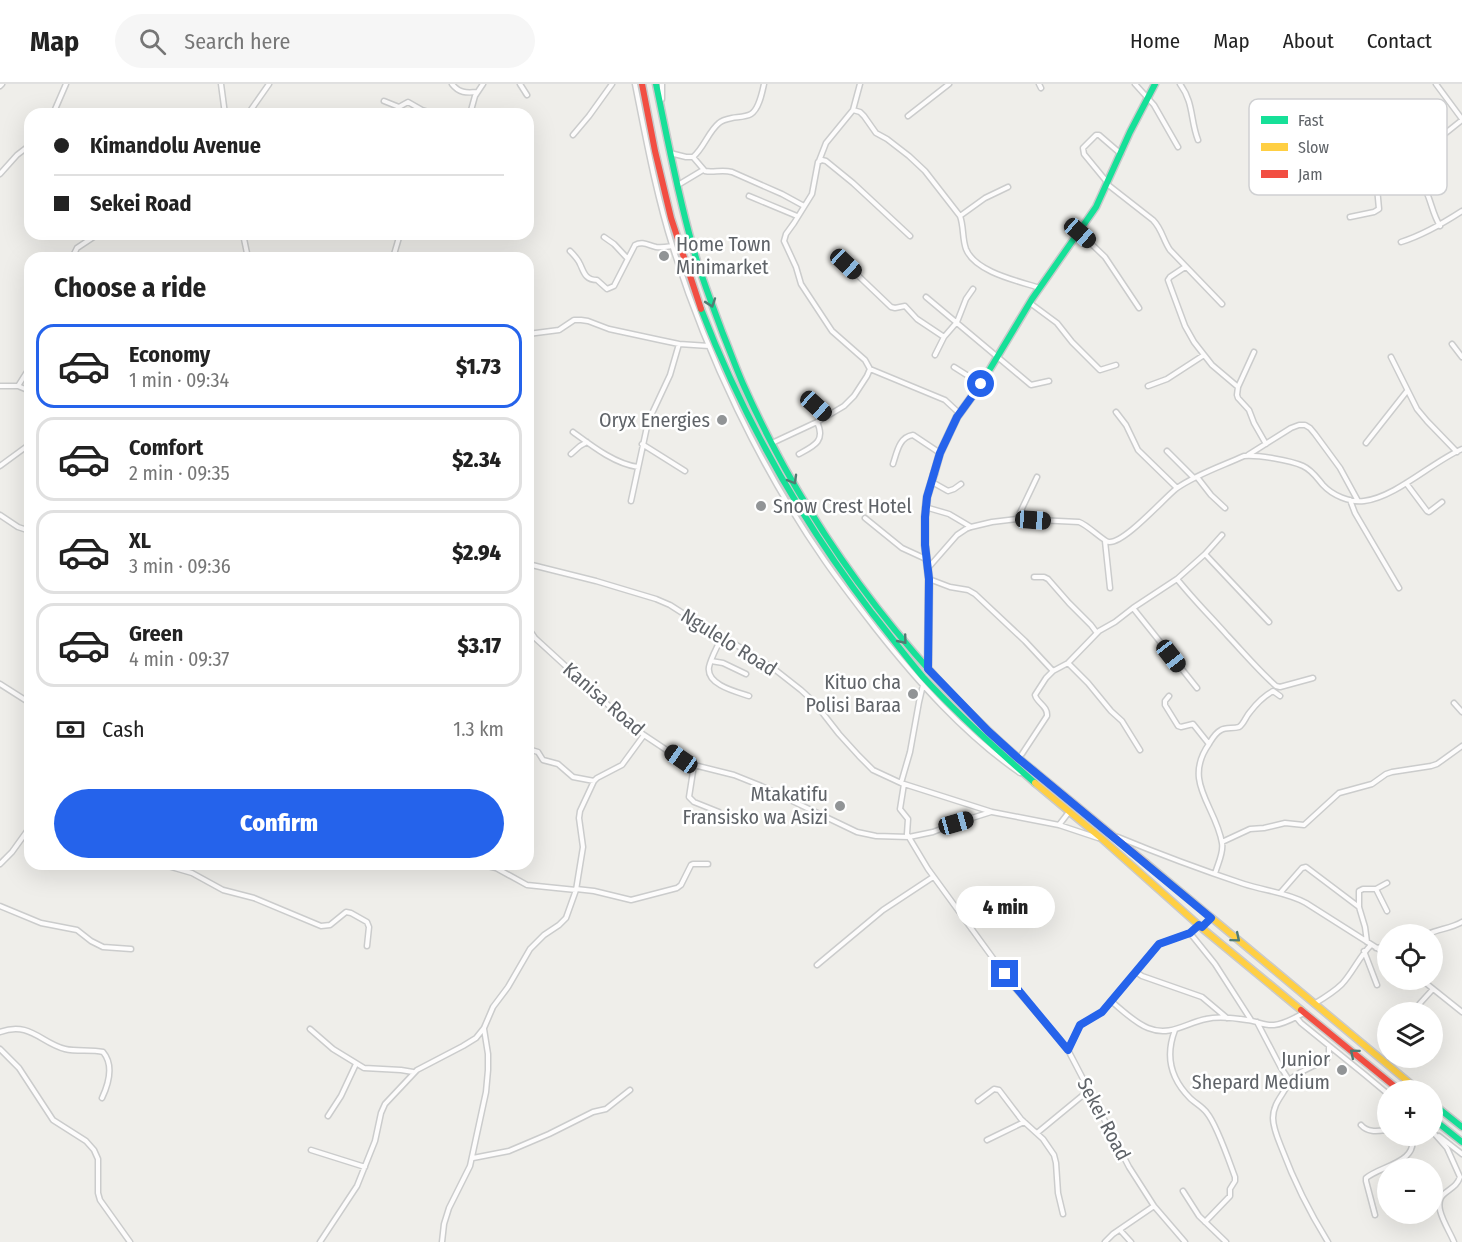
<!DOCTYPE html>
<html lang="en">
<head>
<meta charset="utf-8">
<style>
	body { margin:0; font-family:"Fira Sans Condensed",sans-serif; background:#f6f6f6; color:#222; height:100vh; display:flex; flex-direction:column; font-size:22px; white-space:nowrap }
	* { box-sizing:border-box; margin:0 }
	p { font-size:20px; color:#767676 }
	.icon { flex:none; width:33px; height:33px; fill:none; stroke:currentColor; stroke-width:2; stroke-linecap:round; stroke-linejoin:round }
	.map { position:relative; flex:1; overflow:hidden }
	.drawer { position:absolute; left:24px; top:168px; width:510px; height:618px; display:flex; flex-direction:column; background:#fff; border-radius:18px; box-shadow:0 6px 24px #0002 }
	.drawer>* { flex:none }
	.top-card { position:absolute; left:24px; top:24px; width:510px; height:132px; border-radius:18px; box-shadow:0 6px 24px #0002; display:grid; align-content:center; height:132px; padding:0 30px; background:#fff }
	.controls { position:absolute; left:1377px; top:840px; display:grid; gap:12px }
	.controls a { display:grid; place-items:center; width:66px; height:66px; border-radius:50%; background:#fff; box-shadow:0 6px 24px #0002; font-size:30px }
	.end { position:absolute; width:27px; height:27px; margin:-14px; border:8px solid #2563eb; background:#fff; box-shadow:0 0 0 3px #fff }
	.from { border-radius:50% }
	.bubble { position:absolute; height:42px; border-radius:21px; background:#fff; box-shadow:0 6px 24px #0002; font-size:20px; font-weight:800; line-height:42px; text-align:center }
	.car { position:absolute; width:18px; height:36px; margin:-18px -9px; border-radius:8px; box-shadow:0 0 4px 2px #0007; background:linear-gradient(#222 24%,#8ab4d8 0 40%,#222 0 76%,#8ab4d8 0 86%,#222 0) }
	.top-card b { display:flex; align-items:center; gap:21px; height:57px; font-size:22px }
	.top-card b+b { border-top:2px solid #e0e0e0 }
	.top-card i { width:15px; height:15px; background:#222 }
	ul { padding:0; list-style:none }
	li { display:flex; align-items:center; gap:18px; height:84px; margin:0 12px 9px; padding:0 18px; border:3px solid #e0e0e0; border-radius:18px }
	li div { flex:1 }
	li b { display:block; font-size:22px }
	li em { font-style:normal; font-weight:800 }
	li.selected { border-color:#2563eb }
	li>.icon { width:54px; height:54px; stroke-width:1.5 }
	h2 { padding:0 30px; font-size:27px; line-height:72px }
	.pay { display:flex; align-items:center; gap:15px; height:66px; padding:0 30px; font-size:22px }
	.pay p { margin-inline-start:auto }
	.button { display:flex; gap:12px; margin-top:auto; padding:12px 30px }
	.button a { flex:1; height:69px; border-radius:36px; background:#2563eb; color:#fff; font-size:24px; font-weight:800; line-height:69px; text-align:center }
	header { display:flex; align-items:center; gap:36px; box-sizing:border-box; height:84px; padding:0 30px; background:#fff; border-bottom:2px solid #e0e0e0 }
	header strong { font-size:28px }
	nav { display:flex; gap:33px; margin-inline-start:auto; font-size:21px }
	.search { width:420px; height:54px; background:#f6f6f6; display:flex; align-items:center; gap:15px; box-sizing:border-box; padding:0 21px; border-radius:33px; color:#767676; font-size:22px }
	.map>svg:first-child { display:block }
</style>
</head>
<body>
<header>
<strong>Map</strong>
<div class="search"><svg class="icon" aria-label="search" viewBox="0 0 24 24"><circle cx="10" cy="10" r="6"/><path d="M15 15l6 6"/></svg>Search here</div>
<nav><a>Home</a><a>Map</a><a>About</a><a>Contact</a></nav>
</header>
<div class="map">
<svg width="1462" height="1158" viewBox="0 0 1462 1158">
	<rect width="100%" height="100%" fill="#efeeea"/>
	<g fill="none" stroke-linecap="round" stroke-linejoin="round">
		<defs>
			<path id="street" d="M221 0 225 30
				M452 0C459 9 466 9 477 8
				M520 0 527 11
				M635 0C646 55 656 110 673 164 707 271 760 384 825 477 841 500 859 523 876 545 918 598 964 650 1020 689
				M1039 0 1041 4
				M1135 0 1154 21 1178 63
				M1180 0C1194 19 1190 35 1198 56
				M1436 0 1462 35
				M0 2 2 0
				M662 15V0
				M384 17 399 23 408 18 422 26 436 30
				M853 26 860 28 864 32 876 49 887 55 909 72 925 87 960 132C964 143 962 154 966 165 975 188 1018 197 1040 204
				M53 30 66 0
				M248 30 269 0
				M470 30 475 12 483 0
				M908 32 949 0
				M1277 41 1255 45 1261 90 1263 93 1307 89 1333 85 1351 86 1366 83 1386 82 1442 52 1462 36
				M573 51 589 32 612 0
				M670 69 686 73H693C704 64 708 48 719 39 722 36 727 35 732 34 738 33 746 33 751 30 759 25 762 9 764 0
				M693 73 705 87C714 89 721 85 732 88L782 110 804 122
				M819 77 826 59 853 26 860 0
				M0 90 17 71 30 61
				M1107 98 1084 70 1083 64 1096 51H1099L1121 70
				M1107 100 1153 136C1162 145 1163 156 1170 166L1222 220
				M678 101 703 86
				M1377 102 1411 94H1417C1431 108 1430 126 1440 142
				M749 112 797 132
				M960 132 985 114 1008 103
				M1350 133 1374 128 1379 125 1375 82
				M1080 149 1105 173 1139 224
				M243 150 248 174
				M604 153 614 160 627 174
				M1401 158C1423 151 1442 140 1462 127
				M570 167C574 171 578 175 580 180 584 188 585 196 597 196L607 205 614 202 635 161C642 157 648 161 656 163 661 164 666 163 672 162
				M72 174 77 164 98 150
				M393 174 400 150
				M846 180 891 223 895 224 905 222 917 235 944 253
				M1185 183 1170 193 1168 196 1185 242 1194 258 1212 281 1238 303
				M926 213 1031 301 1049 297
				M1030 219 1057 239 1072 258 1100 286 1116 281
				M528 250 559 246 574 236H581L588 237 609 245 660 256 679 260 709 262
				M1452 260 1462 273
				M1254 268 1238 303 1237 311 1238 314 1249 326 1254 339 1266 360
				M935 271 944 253 957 238 966 215 973 205
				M1391 273 1417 325 1427 337 1457 368
				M954 283 981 300
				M870 285 945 316 959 329
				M0 302H18L30 307
				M18 302 30 283
				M1148 302 1167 295 1204 271
				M805 312 827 332
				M1116 328 1126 341 1138 366 1177 404
				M573 348C592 362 615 380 638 383
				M772 359 817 338 844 322 854 312 867 292 870 285 865 276 832 247 801 200 796 183 784 157 786 150 794 139 812 110 818 78 822 76 826 77 853 99 910 152
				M1366 359 1407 307
				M642 360 685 387
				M1167 367 1194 394
				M571 370 580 362 587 358
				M799 370C814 362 826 357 817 338
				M1248 371 1291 344 1299 341H1305L1310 344 1315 350 1340 384 1358 417
				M893 380C897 368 899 353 913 351L940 369
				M0 382 30 360
				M1197 393 1211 411 1225 424
				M932 398 948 407 954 405 961 400
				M1406 399 1427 427 1429 428 1442 418
				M1350 416 1355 429 1399 504
				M631 417 648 338 670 291 679 260
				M925 423 949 430 971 443
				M0 431 18 443 30 447
				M865 434 902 464 926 475
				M1017 435 1037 393
				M1105 457 1110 504
				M1205 470 1269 538
				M528 480 596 497 656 515 670 521 706 544 722 552 773 584 801 606 814 618 839 650 859 672 873 686 901 699 992 728 1059 741 1098 754
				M929 483 957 451 966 445 971 443 992 438 1017 435 1079 438C1088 441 1104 458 1109 458 1125 459 1164 414 1177 404 1197 390 1222 382 1244 372 1258 371 1290 376 1303 382 1312 386 1317 394 1323 401 1332 411 1350 419 1364 417 1396 413 1432 378 1462 365
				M1034 493H1044L1048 495 1069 519 1091 541 1097 549
				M929 495 950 503 968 506 975 510 1025 557 1053 587
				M1177 495C1193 515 1210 532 1227 551 1243 568 1258 586 1276 602L1280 603 1313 594
				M1133 524 1197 604
				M528 544 535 554 619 631 644 651 680 675 694 681 734 691 759 701 857 748 876 752 909 753 933 748 956 739 991 728
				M722 552C718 562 711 573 709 583 706 601 737 608 749 612
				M711 577 723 579 746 590
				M1068 579 1088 599 1111 627 1122 637 1140 666
				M0 600 30 619
				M1169 612 1165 617V621L1178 642 1181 643 1193 640 1209 660
				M1454 619 1462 628
				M528 665 538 668 543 676 558 680 573 693 594 697
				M1022 670 1047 632C1048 622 1037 619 1035 611L1046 594 1053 587 1068 579 1099 547 1115 538 1133 524 1177 495 1205 470 1222 451
				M694 681 689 713 694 718 719 728
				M901 699 910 668 919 618 923 601
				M904 700 900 725 908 735 907 750 928 785 1014 903 1059 954 1068 966 1129 1083 1154 1122 1185 1158
				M1059 741 1069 728
				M1118 753C1159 770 1202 786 1244 800 1265 807 1286 808 1306 819L1388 871
				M1222 758 1250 745 1264 744 1285 739 1304 741 1339 709 1372 700 1386 690 1392 688 1431 682 1437 680 1462 662
				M0 780 12 768 30 743
				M161 780 192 789 223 806 254 814 321 842 330 841 346 828 351 829 367 838 369 843 367 862
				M479 780 496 784 527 801 576 806
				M1215 790C1217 781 1224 769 1222 759 1216 722 1182 698 1209 660 1212 655 1215 649 1221 646 1226 643 1233 645 1239 643 1244 640 1246 632 1250 628 1256 620 1264 612 1273 607L1280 612
				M576 805 594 807 631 816 677 804 681 801 691 781 693 780H708
				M1376 805 1387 827
				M1281 808 1302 784 1306 783 1359 823
				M0 822 41 839 77 846 91 857 103 863 131 865
				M1190 849 1215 880 1251 936
				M1428 850C1439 845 1452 844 1462 838
				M1367 858 1365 843 1359 823V807L1363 805H1376L1387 799
				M1376 864 1388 862
				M1364 867 1377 901
				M817 881 883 826 933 793
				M1136 888 1142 892 1202 913 1227 934
				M1422 896 1462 928
				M1111 917C1122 926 1135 939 1148 944 1170 953 1186 939 1206 935 1218 932 1235 934 1247 936 1257 937 1264 942 1274 941 1285 940 1294 934 1304 929
				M1314 920C1324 914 1334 908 1342 900 1353 888 1359 873 1371 861
				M1413 927 1433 905
				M1296 933 1301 939 1364 990 1388 1010
				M1257 938 1280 982 1289 996C1287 1008 1273 1017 1273 1034 1273 1044 1278 1055 1282 1065 1294 1097 1310 1129 1328 1158
				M310 945 333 965 364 984 401 986 413 988
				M1175 946C1165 972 1170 994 1190 1014 1195 1019 1203 1023 1207 1029 1217 1041 1229 1077 1235 1093V1097L1230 1105V1112L1205 1138
				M0 948C30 937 41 959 65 965 77 968 91 965 103 968 114 981 109 999 102 1014
				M0 965 19 984 53 1036 86 1057 94 1066 98 1075V1109L100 1116 130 1158
				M1068 966 1080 941 1102 928 1159 860 1190 849 1199 841
				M1289 996 1301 988 1327 975 1329 971V962
				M978 1017 994 1005 999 1006 1021 1035 1043 1055 1054 1071 1056 1079 1058 1109 1063 1130
				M328 1032 341 1012 356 980
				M1361 1041C1368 1049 1378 1047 1388 1046
				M1432 1047 1447 1064 1460 1093C1457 1102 1451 1104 1444 1110 1431 1121 1449 1145 1454 1158
				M1037 1049 1088 1007
				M1439 1052 1462 1070
				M987 1056 1024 1038
				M311 1066 365 1083
				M473 1074 509 1067 549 1050 593 1028 606 1025 630 1006
				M1183 1107 1199 1132 1226 1158
				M1375 1131 1366 1097V1094C1382 1081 1418 1079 1412 1052
				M1120 1146 1131 1158
				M320 1158 357 1102 375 1057 381 1029 385 1020 417 986 463 962 476 954 484 944 493 923 508 903 530 865 544 851 559 841 566 834 576 806 583 763 579 734 580 727 594 697 597 694 622 681 644 651
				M442 1158 444 1140 449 1124 470 1082 486 1008 488 986V970L484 945
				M1105 1158 1113 1150 1154 1122"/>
			<path id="fast" d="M656 0C667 53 677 107 692 160 700 190 712 220 723 250 730 267 736 284 743 300 795 417 868 523 956 615 981 640 1005 664 1033 686
				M701 225C743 334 801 436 872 529 889 550 905 572 923 593 958 631 996 665 1035 699
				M934 390 940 369 957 333 981 300 1032 215 1096 123 1130 48 1155 0
				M1432 1019 1462 1043
				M1432 1034 1462 1058"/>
			<path id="slow" d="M928 584 929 495 925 461V433L927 413 934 390
				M1035 699 1101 754 1203 845 1301 926
				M1146 779 1418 1006"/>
			<path id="jam" d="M642 0 655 67 671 134 701 225
				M1033 686 1146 779
				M1301 926 1399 1006"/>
		</defs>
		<use href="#street" stroke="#cbcccc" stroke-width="7"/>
		<use href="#fast" stroke="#cacacb" stroke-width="9"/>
		<use href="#slow" stroke="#cacacb" stroke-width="9"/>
		<use href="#jam" stroke="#cacacb" stroke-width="9"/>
		<use href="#street" stroke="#fdfcfc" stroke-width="4"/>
		<use href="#fast" stroke="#16e098" stroke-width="6"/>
		<use href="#slow" stroke="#ffcf43" stroke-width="6"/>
		<use href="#jam" stroke="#f24e42" stroke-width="6"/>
	</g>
	<defs><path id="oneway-chevron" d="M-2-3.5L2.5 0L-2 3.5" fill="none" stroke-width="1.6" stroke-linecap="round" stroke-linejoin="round" transform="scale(1.5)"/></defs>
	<g stroke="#507c72">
		<use href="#oneway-chevron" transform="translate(711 219) rotate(71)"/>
		<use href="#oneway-chevron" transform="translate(793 396) rotate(60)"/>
		<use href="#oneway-chevron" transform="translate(903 556) rotate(51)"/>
		<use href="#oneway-chevron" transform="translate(1236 854) rotate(40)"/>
		<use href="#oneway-chevron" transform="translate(1354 969) rotate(-140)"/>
	</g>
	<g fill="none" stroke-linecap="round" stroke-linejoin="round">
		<path stroke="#2563eb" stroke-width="8" d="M981 300 957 333 940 369 927 413 925 433V461L929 495 928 585 988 647 1019 675 1211 834 1202 843 1199 841 1190 849 1159 860 1102 928 1080 941 1068 966 1005 890"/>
	</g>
	<g fill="#919496" stroke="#fff" stroke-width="2">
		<circle cx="664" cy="172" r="6"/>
		<circle cx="722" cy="336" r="6"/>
		<circle cx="761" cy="422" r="6"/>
		<circle cx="913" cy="610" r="6"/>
		<circle cx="840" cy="722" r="6"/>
		<circle cx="1342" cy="986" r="6"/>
	</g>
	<g text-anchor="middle" stroke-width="5" stroke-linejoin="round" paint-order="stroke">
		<g font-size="20" fill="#5f6368" stroke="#fff" text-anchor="end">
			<text x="676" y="167" text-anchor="start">Home Town<tspan x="676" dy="23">Minimarket</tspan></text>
			<text x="710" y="343">Oryx Energies</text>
			<text x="773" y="429" text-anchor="start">Snow Crest Hotel</text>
			<text x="901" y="605">Kituo cha<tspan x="901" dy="23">Polisi Baraa</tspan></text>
			<text x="828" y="717">Mtakatifu<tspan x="828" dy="23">Fransisko wa Asizi</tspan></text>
			<text x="1330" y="982">Junior<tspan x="1330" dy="23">Shepard Medium</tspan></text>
		</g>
		<g font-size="20" fill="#5f6368" stroke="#fff">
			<text transform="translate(729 558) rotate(32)" y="7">Ngulelo Road</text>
			<text transform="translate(604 615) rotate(41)" y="7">Kanisa Road</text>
			<text transform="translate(1104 1035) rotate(62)" y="7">Sekei Road</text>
		</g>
	</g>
	<rect x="1249" y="15" width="198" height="96" rx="9" fill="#fff" stroke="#cfd0d2" stroke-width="1.5"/>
	<rect x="1261" y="32" width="27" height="8" fill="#16e098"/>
	<rect x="1261" y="59" width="27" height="8" fill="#ffcf43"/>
	<rect x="1261" y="86" width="27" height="8" fill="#f24e42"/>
	<g font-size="16" fill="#5f6368">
		<text x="1298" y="42">Fast</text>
		<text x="1298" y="69">Slow</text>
		<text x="1298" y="96">Jam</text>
	</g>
</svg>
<div class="controls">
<a><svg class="icon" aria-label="locate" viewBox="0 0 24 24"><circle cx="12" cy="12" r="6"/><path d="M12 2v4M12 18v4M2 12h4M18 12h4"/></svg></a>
<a><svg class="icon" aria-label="layers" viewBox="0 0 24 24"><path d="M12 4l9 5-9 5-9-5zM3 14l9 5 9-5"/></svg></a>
<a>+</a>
<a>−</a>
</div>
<i class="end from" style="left:981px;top:300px"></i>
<i class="end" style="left:1005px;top:890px"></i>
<div class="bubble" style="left:956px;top:802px;width:99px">4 min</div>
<i class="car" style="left:1080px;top:149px;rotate:131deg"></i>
<i class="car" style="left:846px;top:180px;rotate:133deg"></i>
<i class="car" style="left:816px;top:322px;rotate:132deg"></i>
<i class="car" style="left:1033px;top:436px;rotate:94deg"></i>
<i class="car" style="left:1171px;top:572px;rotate:142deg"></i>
<i class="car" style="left:681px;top:675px;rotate:305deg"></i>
<i class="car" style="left:956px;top:739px;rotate:74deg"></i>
<div class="top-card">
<b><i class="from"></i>Kimandolu Avenue</b>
<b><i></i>Sekei Road</b>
</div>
<section class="drawer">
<h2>Choose a ride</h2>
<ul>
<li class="selected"><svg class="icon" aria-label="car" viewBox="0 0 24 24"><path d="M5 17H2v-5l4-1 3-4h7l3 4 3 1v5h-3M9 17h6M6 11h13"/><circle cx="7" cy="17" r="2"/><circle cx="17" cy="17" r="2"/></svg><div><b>Economy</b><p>1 min · 09:34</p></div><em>$1.73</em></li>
<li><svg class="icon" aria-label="car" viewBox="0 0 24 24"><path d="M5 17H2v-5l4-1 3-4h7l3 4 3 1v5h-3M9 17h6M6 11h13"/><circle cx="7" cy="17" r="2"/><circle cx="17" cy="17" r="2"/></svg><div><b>Comfort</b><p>2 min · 09:35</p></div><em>$2.34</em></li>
<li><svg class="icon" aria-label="car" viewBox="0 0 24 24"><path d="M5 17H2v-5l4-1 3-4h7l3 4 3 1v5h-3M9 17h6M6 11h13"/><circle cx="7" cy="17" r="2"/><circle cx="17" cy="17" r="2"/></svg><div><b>XL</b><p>3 min · 09:36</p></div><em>$2.94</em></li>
<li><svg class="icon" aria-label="car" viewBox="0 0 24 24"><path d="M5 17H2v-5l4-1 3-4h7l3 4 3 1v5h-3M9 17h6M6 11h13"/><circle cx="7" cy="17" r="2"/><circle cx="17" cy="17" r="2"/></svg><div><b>Green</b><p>4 min · 09:37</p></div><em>$3.17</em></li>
</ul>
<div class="pay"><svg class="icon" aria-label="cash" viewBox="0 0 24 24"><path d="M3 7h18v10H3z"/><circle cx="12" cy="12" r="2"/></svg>Cash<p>1.3 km</p></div>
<div class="button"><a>Confirm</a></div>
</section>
</div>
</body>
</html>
